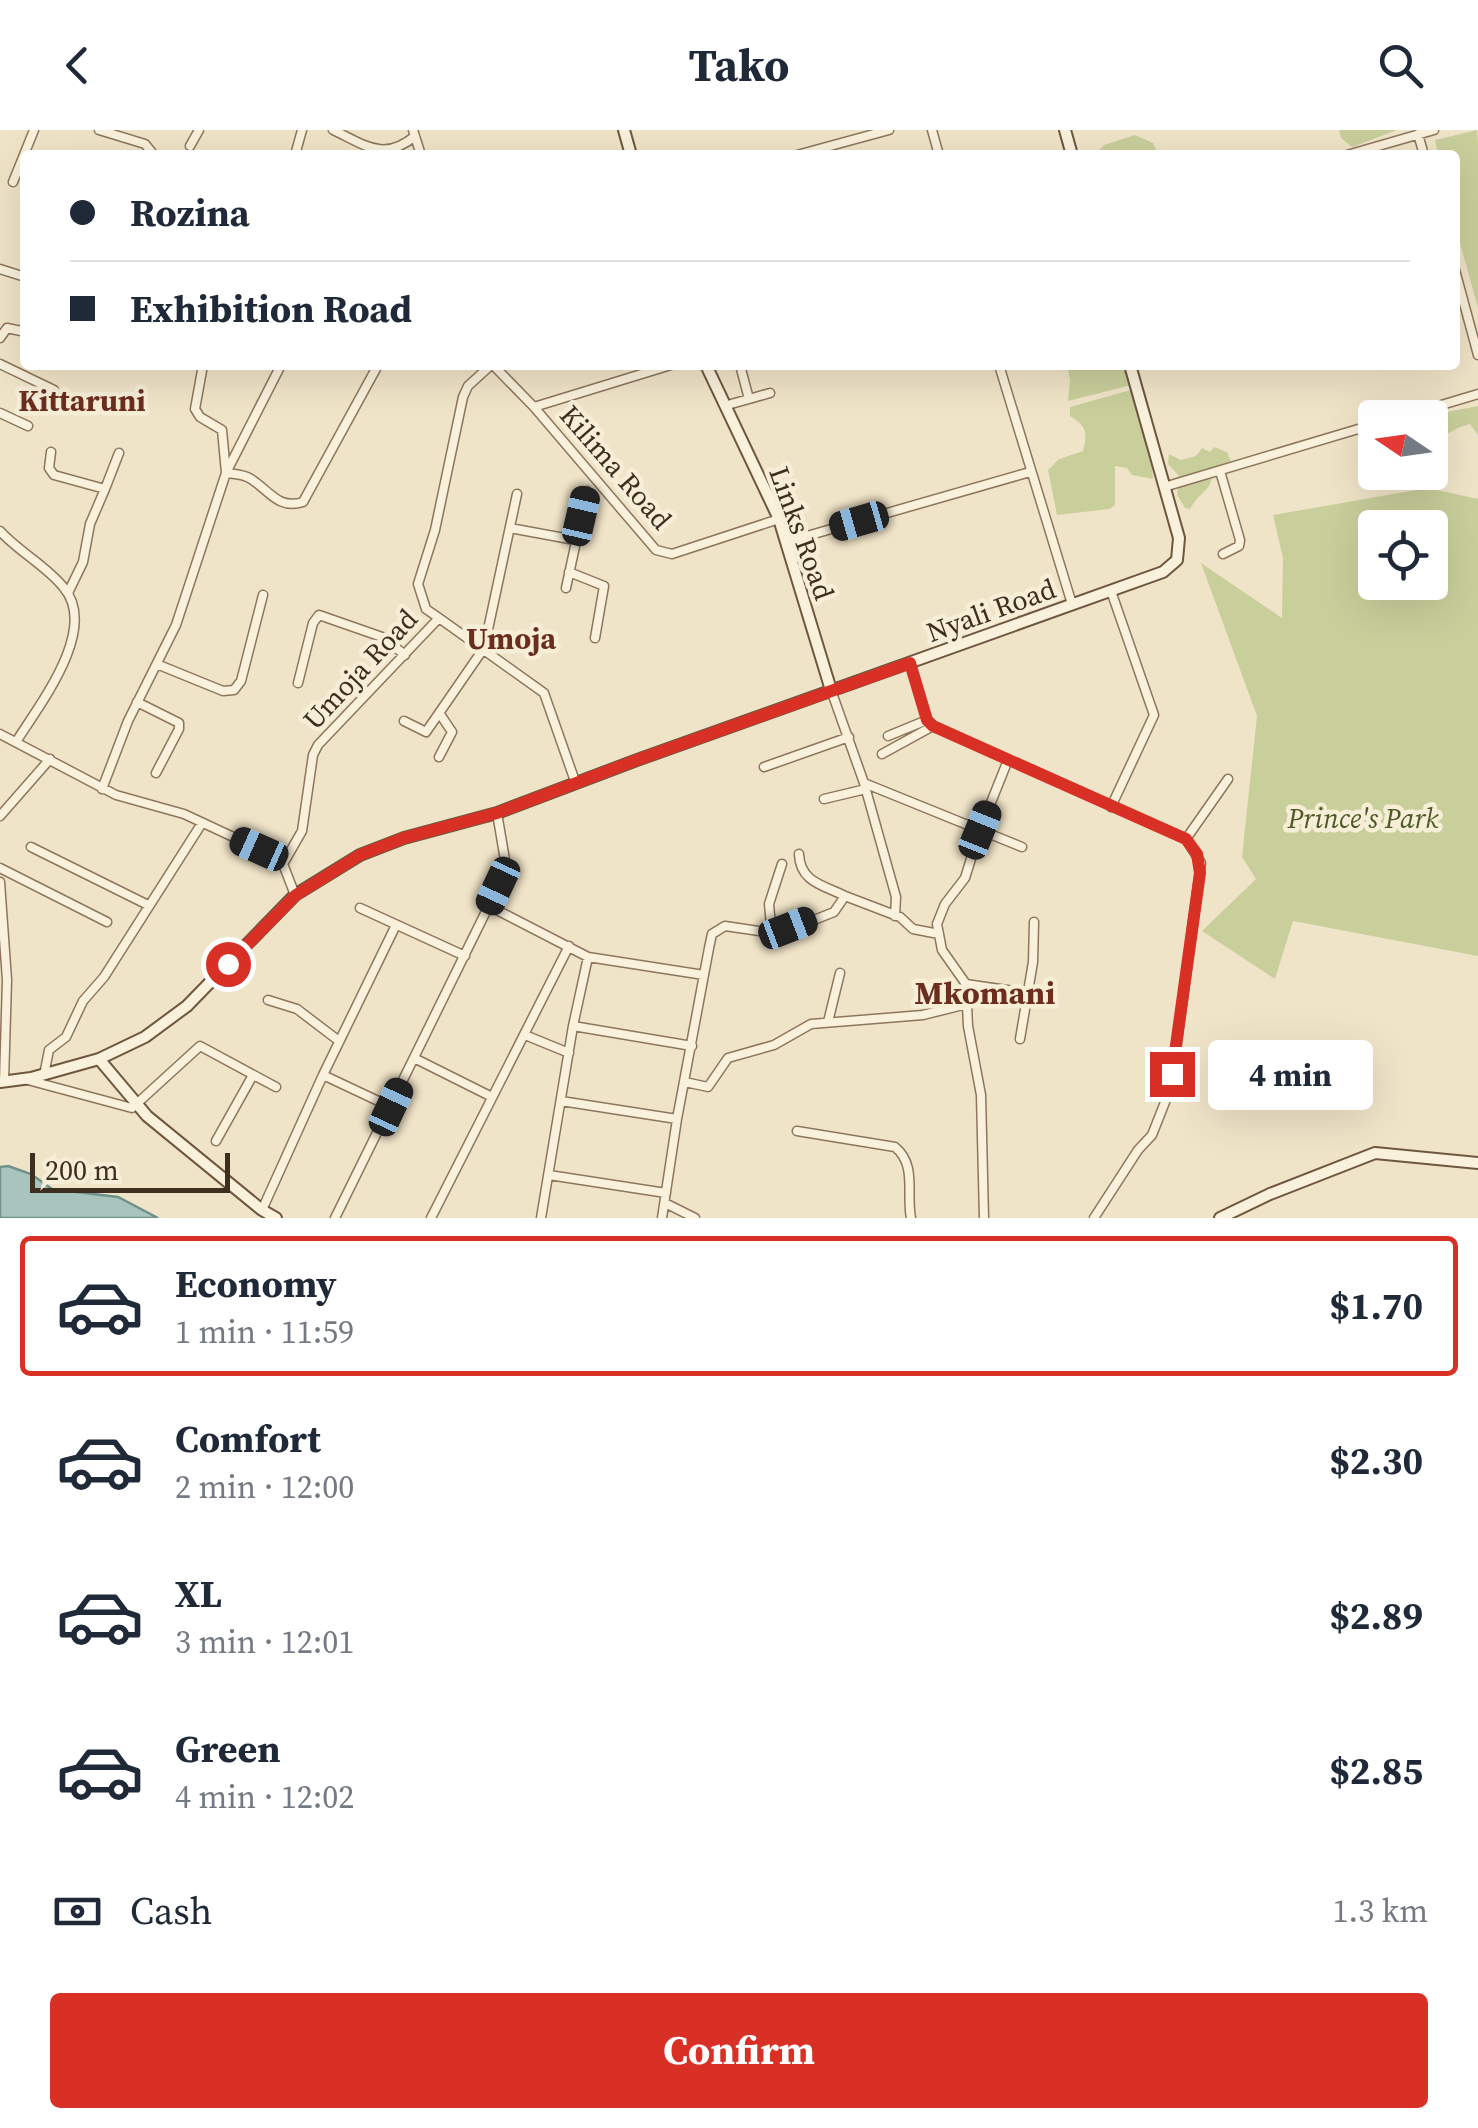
<!DOCTYPE html>
<html lang="en">
<head>
<meta charset="utf-8">
<style>
	body { margin:0; font-family:"Source Serif 4",serif; background:#f6f6f7; color:#1f2937; height:100vh; display:flex; flex-direction:column; font-size:38px; white-space:nowrap }
	* { box-sizing:border-box; margin:0 }
	p { font-size:32px; color:#747a83 }
	.icon { flex:none; width:55px; height:55px; fill:none; stroke:currentColor; stroke-width:2; stroke-linecap:round; stroke-linejoin:round }
	.map { position:relative; height:1088px; overflow:hidden }
	.sheet { display:flex; flex-direction:column; background:#fff; flex:1 }
	.sheet>* { flex:none }
	.hud { position:absolute; left:20px; top:20px; width:1440px; height:220px; border-radius:10px; box-shadow:0 10px 40px #0002; display:grid; align-content:center; height:220px; padding:0 50px; background:#fff }
	.needle { width:65px; rotate:283deg }
	.controls { position:absolute; left:1358px; top:270px; display:grid; gap:20px }
	.controls a { display:grid; place-items:center; width:90px; height:90px; border-radius:10px; background:#fff; box-shadow:0 10px 40px #0002; font-size:50px }
	.scale { position:absolute; left:30px; bottom:25px; width:200px; box-sizing:border-box; padding-left:10px; border:5px solid #3d2e20; border-top:0; font-size:28px; line-height:35px; white-space:nowrap; color:#3d2e20; -webkit-text-stroke:8px #f7eed8; paint-order:stroke }
	.end { position:absolute; width:45px; height:45px; margin:-22px; border:12px solid #d93025; background:#fff; box-shadow:0 0 0 5px #fff }
	.from { border-radius:50% }
	.bubble { position:absolute; height:70px; border-radius:10px; background:#fff; box-shadow:0 10px 40px #0002; font-size:32px; font-weight:700; line-height:70px; text-align:center }
	.car { position:absolute; width:30px; height:60px; margin:-30px -15px; border-radius:12px; box-shadow:0 0 8px 2px #0007; background:linear-gradient(#222 24%,#8ab4d8 0 40%,#222 0 76%,#8ab4d8 0 86%,#222 0) }
	.hud b { display:flex; align-items:center; gap:35px; height:95px; font-size:38px }
	.hud b+b { border-top:2px solid #e0e1e3 }
	.hud i { width:25px; height:25px; background:#1f2937 }
	ul { padding:18px 0 0; list-style:none }
	li { display:flex; align-items:center; gap:30px; height:140px; margin:0 20px 15px; padding:0 30px; border:5px solid transparent; border-radius:10px }
	li div { flex:1 }
	li b { display:block; font-size:38px }
	li em { font-style:normal; font-weight:700 }
	li.current { border-color:#d93025 }
	li>.icon { width:90px; height:90px; stroke-width:1.5 }
	.pay { display:flex; align-items:center; gap:25px; height:110px; padding:0 50px; font-size:38px }
	.pay p { margin-inline-start:auto }
	.action { display:flex; gap:20px; margin-top:auto; padding:20px 50px }
	.action a { flex:1; height:115px; border-radius:10px; background:#d93025; color:#fff; font-size:40px; font-weight:700; line-height:115px; text-align:center }
	header { display:flex; justify-content:space-between; align-items:center; height:130px; padding:0 50px; background:#fff; font-size:45px; font-weight:700 }
	.map>svg:first-child { display:block }
</style>
</head>
<body>
<header><svg class="icon" aria-label="back" viewBox="0 0 24 24"><path d="M15 5l-7 7 7 7"/></svg>Tako<svg class="icon" aria-label="search" viewBox="0 0 24 24"><circle cx="10" cy="10" r="6"/><path d="M15 15l6 6"/></svg></header>
<div class="map">
<svg width="1478" height="1088" viewBox="0 0 1478 1088">
	<rect width="100%" height="100%" fill="#f0e4c8"/>
	<path fill="#c9cf9b" fill-rule="evenodd" d="M1339 0H1397L1352 17 1341 8Z
		M1477 0 1478 13V178L1455 95V25H1438L1435 10Z
		M1135 5 1153 13 1158 25H1095L1104 15Z
		M1067 235H1126L1131 255 1068 271 1070 250Z
		M1131 260 1150 315 1153 349 1132 345 1127 338 1115 336V375L1110 379 1057 385 1048 340 1059 329 1083 321C1088 302 1086 296 1070 286V277Z
		M1478 276V305L1470 294C1447 300 1435 310 1433 335H1430V288L1421 287Z
		M1214 317 1227 322 1231 331 1211 338C1215 361 1201 359 1190 379L1185 378 1177 365 1179 346 1168 334 1169 324 1181 330 1196 326 1202 318 1210 322Z
		M1428 358 1478 369V826L1293 791 1275 849 1202 801 1256 749 1242 727 1257 586 1201 433 1282 488 1283 428 1273 385ZM1375 398H1430V452H1375Z"/>
	<path fill="#a9c4bc" stroke="#6f938a" stroke-width="2.5" d="M8 1036 31 1044 52 1059 118 1067 158 1088H0V1037Z"/>
	<g fill="none" stroke-linecap="round" stroke-linejoin="round">
		<defs>
			<path id="minor" d="M99 0 145 14 154 25
				M333 0C365 15 384 32 415 6
				M413 0 421 25
				M932 0 939 25
				M1418 4 1424 25
				M190 16 199 0
				M295 25 302 0
				M797 25 889 0
				M1347 25 1434 0
				M13 52 34 0
				M0 139 25 147
				M1455 140 1478 225
				M0 208 7 198 21 201 25 197
				M0 234 54 260
				M203 235 195 279 200 287 222 300 226 343
				M493 235 534 277 656 420 672 424 779 389
				M999 235 1072 474
				M749 269 770 263
				M731 274 749 269 740 235
				M534 277 671 235
				M0 283 28 296
				M1398 288 1478 264
				M51 322 49 338 54 345 105 359 119 323
				M228 339 281 235
				M1220 341 1240 410 1239 416 1223 424
				M1164 357 1375 294
				M510 398 575 410
				M0 401C19 422 48 437 64 458 99 500 39 575 16 612
				M786 412 1030 342
				M569 442 604 456 595 508
				M566 458 587 361
				M68 463 83 432 90 394 105 359
				M439 488 426 479 418 454 435 400 463 267 468 256 491 235
				M910 533 927 590 933 596 1186 709 1201 733 1171 957 1152 1005 1138 1020 1094 1088
				M159 535 223 561 234 560 241 551 263 465
				M298 553 313 493 319 485 382 507 405 525
				M831 560 864 653 980 700 1008 630
				M137 572 179 593V599L156 643
				M404 591 426 602 484 518 517 364
				M0 604 116 665 184 684 259 719 283 734 295 765
				M888 606 927 590
				M882 624 933 596
				M439 627 452 602 440 584
				M764 637 849 607
				M864 653 896 767 895 786
				M102 659 128 591 176 495 226 343C234 344 244 344 251 349 269 360 278 380 303 372L378 235
				M824 669 866 659
				M1111 677 1154 585 1111 461
				M0 686 50 629
				M1186 709 1228 649
				M31 717 148 775
				M799 724C800 752 823 755 845 766
				M283 734 302 701 313 625 318 615 439 488 544 563 576 654
				M0 738 107 792
				M0 752 7 850 4 952
				M489 776 588 827 704 845
				M360 778 465 826
				M772 806 769 774 782 734
				M966 854 1027 863
				M268 870 297 879 339 911
				M828 892 840 843
				M573 896 692 916
				M525 905 569 923
				M1020 909 1033 832 1034 792
				M414 928 492 967
				M44 945 49 920 66 907 83 871 104 847 202 693
				M323 945 391 977
				M24 949 132 978 200 916 276 957
				M685 952 708 957 728 928 774 915 811 894 923 885 967 874
				M561 971 677 989
				M797 1001 895 1017C917 1035 906 1063 911 1088
				M216 1011 253 945
				M549 1045 666 1063
				M665 1073 695 1088
				M262 1080 323 945 396 795
				M335 1088 498 757 505 730 497 683
				M431 1088 569 816
				M541 1088 573 896 588 827
				M662 1088 677 989 709 818 712 804 725 796 779 804 834 782 845 766 900 787 913 799 939 804
				M984 1088 981 965 968 896 966 854 942 820 937 794 945 774 965 748 980 700 1022 717"/>
			<path id="secondary" d="M624 0 631 25
				M1065 0 1072 25
				M706 235 779 389 831 560
				M99 929 147 986 262 1080 276 1088
				M0 952 31 948 99 929 145 907 187 876 295 765 360 725 404 708 497 683 637 630 1163 442 1177 430 1179 408 1130 235
				M1220 1088 1270 1064 1375 1023 1478 1033"/>
		</defs>
		<use href="#minor" stroke="#8d765c" stroke-width="11"/>
		<use href="#secondary" stroke="#6f573f" stroke-width="14"/>
		<use href="#minor" stroke="#faf1dc" stroke-width="8"/>
		<use href="#secondary" stroke="#faf1dc" stroke-width="10"/>
	</g>
	<g fill="none" stroke-linecap="round" stroke-linejoin="round">
		<path stroke="#d93025" stroke-width="12" d="M228 834 296 765 360 725 404 708 497 683 637 630 910 533 927 590 933 596 1186 709 1197 724 1200 743 1172 944"/>
	</g>
	<g text-anchor="middle" stroke-width="9" stroke-linejoin="round" paint-order="stroke">
		<g font-size="28" fill="#3d2e20" stroke="#f7eed8">
			<text transform="translate(616 337) rotate(49)" y="10">Kilima Road</text>
			<text transform="translate(802 403) rotate(70)" y="10">Links Road</text>
			<text transform="translate(991 480) rotate(-20)" y="10">Nyali Road</text>
			<text transform="translate(360 539) rotate(-47)" y="10">Umoja Road</text>
		</g>
		<g font-size="28" font-style="italic" fill="#4d5a26" stroke="#f7eed8">
			<text x="1363" y="698">Prince's Park</text>
		</g>
		<g font-size="30" font-weight="bold" fill="#6b2e1e" stroke="#f7eed8">
			<text x="82" y="281">Kittaruni</text>
			<text x="511" y="519">Umoja</text>
		</g>
		<g font-size="32" font-weight="bold" fill="#6b2e1e" stroke="#f7eed8">
			<text x="985" y="874">Mkomani</text>
		</g>
	</g>
</svg>
<div class="controls">
<a><svg class="needle" viewBox="-14 -14 28 28"><path d="M0-13l5 13h-10z" fill="#e53935"/><path d="M0 13l5-13h-10z" fill="#747a83"/></svg></a>
<a><svg class="icon" aria-label="locate" viewBox="0 0 24 24"><circle cx="12" cy="12" r="6"/><path d="M12 2v4M12 18v4M2 12h4M18 12h4"/></svg></a>
</div>
<div class="scale">200 m</div>
<i class="end from" style="left:228px;top:834px"></i>
<i class="end" style="left:1172px;top:944px"></i>
<div class="bubble" style="left:1208px;top:910px;width:165px">4 min</div>
<i class="car" style="left:581px;top:386px;rotate:13deg"></i>
<i class="car" style="left:859px;top:391px;rotate:254deg"></i>
<i class="car" style="left:980px;top:700px;rotate:22deg"></i>
<i class="car" style="left:259px;top:719px;rotate:294deg"></i>
<i class="car" style="left:498px;top:756px;rotate:205deg"></i>
<i class="car" style="left:788px;top:798px;rotate:69deg"></i>
<i class="car" style="left:391px;top:977px;rotate:25deg"></i>
<div class="hud">
<b><i class="from"></i>Rozina</b>
<b><i></i>Exhibition Road</b>
</div>
</div>
<section class="sheet">
<ul>
<li class="current"><svg class="icon" aria-label="car" viewBox="0 0 24 24"><path d="M5 17H2v-5l4-1 3-4h7l3 4 3 1v5h-3M9 17h6M6 11h13"/><circle cx="7" cy="17" r="2"/><circle cx="17" cy="17" r="2"/></svg><div><b>Economy</b><p>1 min · 11:59</p></div><em>$1.70</em></li>
<li><svg class="icon" aria-label="car" viewBox="0 0 24 24"><path d="M5 17H2v-5l4-1 3-4h7l3 4 3 1v5h-3M9 17h6M6 11h13"/><circle cx="7" cy="17" r="2"/><circle cx="17" cy="17" r="2"/></svg><div><b>Comfort</b><p>2 min · 12:00</p></div><em>$2.30</em></li>
<li><svg class="icon" aria-label="car" viewBox="0 0 24 24"><path d="M5 17H2v-5l4-1 3-4h7l3 4 3 1v5h-3M9 17h6M6 11h13"/><circle cx="7" cy="17" r="2"/><circle cx="17" cy="17" r="2"/></svg><div><b>XL</b><p>3 min · 12:01</p></div><em>$2.89</em></li>
<li><svg class="icon" aria-label="car" viewBox="0 0 24 24"><path d="M5 17H2v-5l4-1 3-4h7l3 4 3 1v5h-3M9 17h6M6 11h13"/><circle cx="7" cy="17" r="2"/><circle cx="17" cy="17" r="2"/></svg><div><b>Green</b><p>4 min · 12:02</p></div><em>$2.85</em></li>
</ul>
<div class="pay"><svg class="icon" aria-label="cash" viewBox="0 0 24 24"><path d="M3 7h18v10H3z"/><circle cx="12" cy="12" r="2"/></svg>Cash<p>1.3 km</p></div>
<div class="action"><a>Confirm</a></div>
</section>
</body>
</html>
